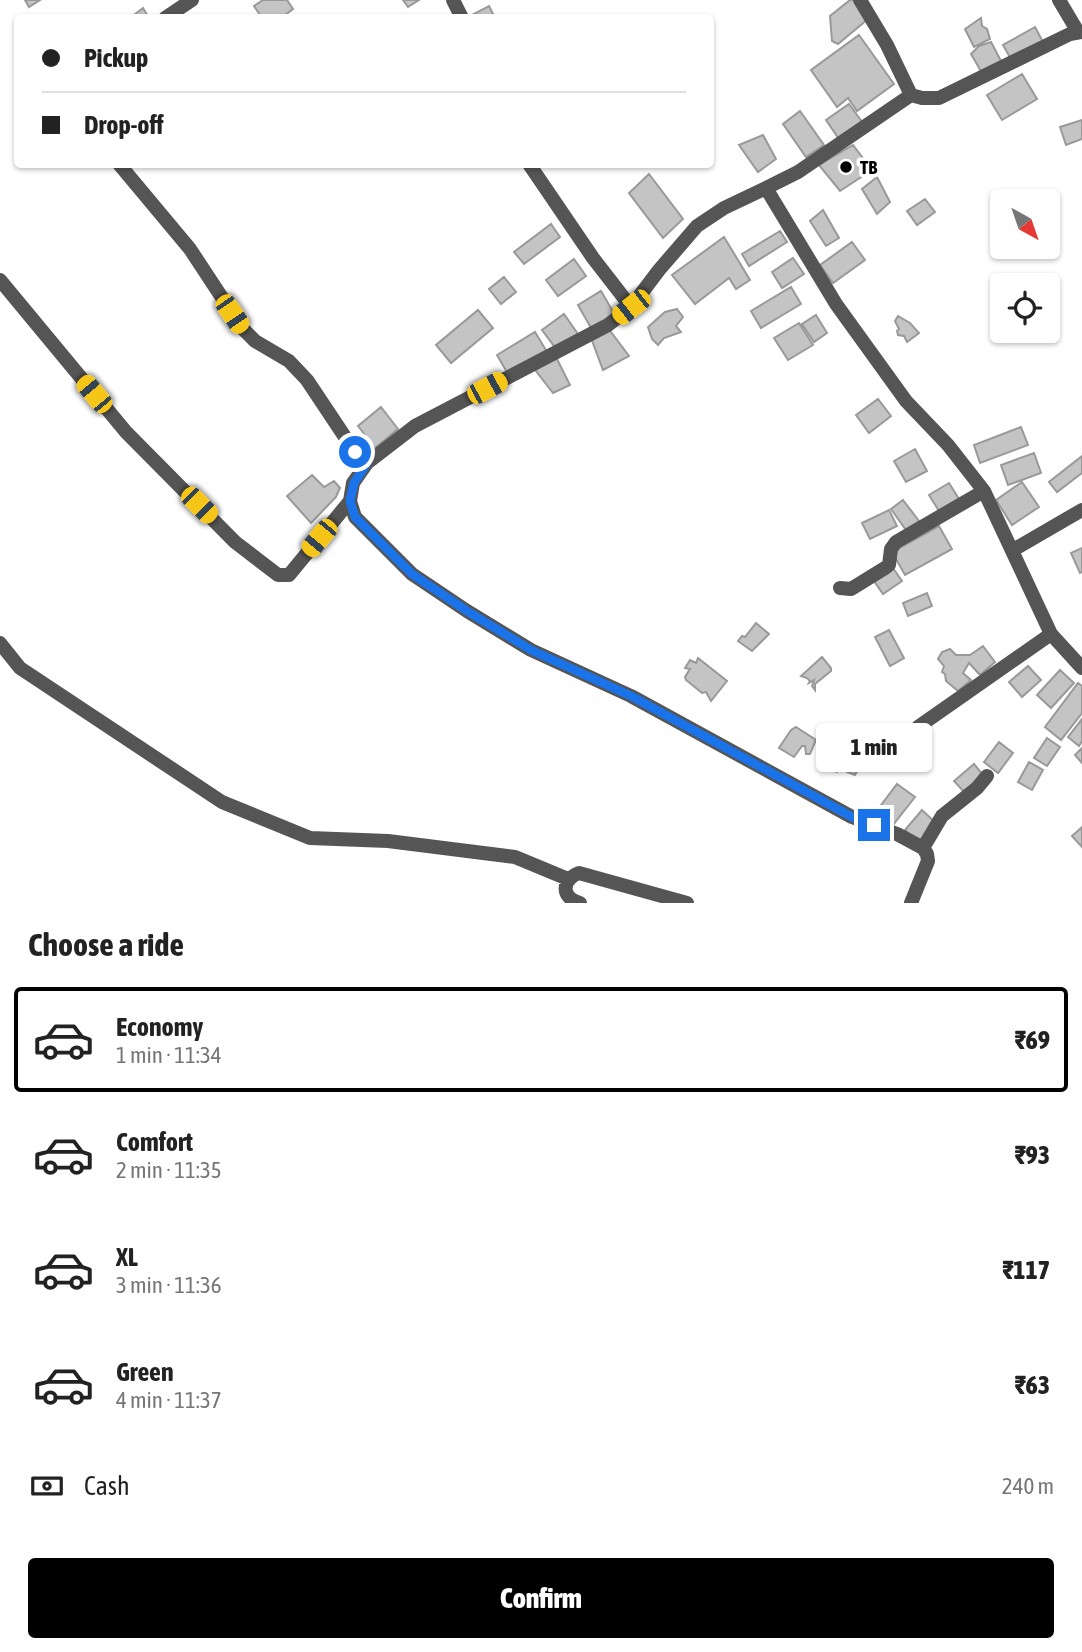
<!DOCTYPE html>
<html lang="en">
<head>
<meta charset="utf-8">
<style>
	body { margin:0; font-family:"Asap Condensed",sans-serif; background:#f2f2f2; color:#222; height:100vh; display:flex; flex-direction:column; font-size:26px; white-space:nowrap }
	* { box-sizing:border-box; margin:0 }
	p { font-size:23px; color:#767676 }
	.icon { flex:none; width:38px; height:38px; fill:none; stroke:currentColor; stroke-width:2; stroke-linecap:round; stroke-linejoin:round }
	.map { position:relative; height:903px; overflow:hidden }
	.details { display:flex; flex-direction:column; background:#fff; flex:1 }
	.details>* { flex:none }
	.top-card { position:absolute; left:14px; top:14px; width:700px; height:154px; border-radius:7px; box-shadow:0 2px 5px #0004; display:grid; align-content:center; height:154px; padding:0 28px; background:#fff }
	.needle { width:46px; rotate:140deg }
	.tools { position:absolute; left:990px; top:189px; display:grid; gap:14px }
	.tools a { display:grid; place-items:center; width:70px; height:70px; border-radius:7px; background:#fff; box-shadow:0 2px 5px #0004; font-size:35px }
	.end { position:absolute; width:32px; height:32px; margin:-16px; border:9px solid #1a73e8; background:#fff; box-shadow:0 0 0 4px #fff }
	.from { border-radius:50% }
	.bubble { position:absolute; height:49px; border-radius:7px; background:#fff; box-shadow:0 2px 5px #0004; font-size:23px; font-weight:800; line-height:49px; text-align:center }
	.car { position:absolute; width:21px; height:42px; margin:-21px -10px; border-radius:9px; box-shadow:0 0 5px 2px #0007; background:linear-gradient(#f5c518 24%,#345 0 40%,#f5c518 0 76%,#345 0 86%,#f5c518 0) }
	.top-card b { display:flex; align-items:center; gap:24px; height:66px; font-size:26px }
	.top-card b+b { border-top:2px solid #e0e0e0 }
	.top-card i { width:18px; height:18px; background:#222 }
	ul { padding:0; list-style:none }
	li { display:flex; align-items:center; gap:21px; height:105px; margin:0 14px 10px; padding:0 14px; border:4px solid transparent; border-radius:7px }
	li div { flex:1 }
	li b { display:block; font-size:26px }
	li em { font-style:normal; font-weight:800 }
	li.on { border-color:#000 }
	li>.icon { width:63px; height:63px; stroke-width:1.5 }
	h2 { padding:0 28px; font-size:32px; line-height:84px }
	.pay { display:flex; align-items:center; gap:18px; height:77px; padding:0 28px; font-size:26px }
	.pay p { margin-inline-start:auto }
	.cta { display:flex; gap:14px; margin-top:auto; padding:14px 28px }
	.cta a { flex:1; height:80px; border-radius:7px; background:#000; color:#fff; font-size:28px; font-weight:800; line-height:80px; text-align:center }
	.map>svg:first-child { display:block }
</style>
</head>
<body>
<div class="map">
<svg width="1082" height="903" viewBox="0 0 1082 903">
	<rect width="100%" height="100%" fill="#fff"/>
	<path fill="#c4c4c4" stroke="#999" stroke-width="2" d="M25 0H40L29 7Z
		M263 0H287L293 9 281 18H262L254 6Z
		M403 0H419L408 7Z
		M850 0H856L868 19 838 44 832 41 830 16Z
		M489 6 495 18H468V17Z
		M143 8 149 18H130Z
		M981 18 982 26 987 29 990 39 974 47 965 29Z
		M1035 27 1043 42 1012 61 1003 45Z
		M859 35 894 84 857 111 848 98 837 107 811 70Z
		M991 42 1001 61 982 73 971 54 979 46Z
		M1022 74 1037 99 1002 120 987 95Z
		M849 104 863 123 839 139 826 120Z
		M800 111 824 145 806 157 783 124Z
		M1082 120V139L1066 145 1060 127Z
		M763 135 776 159 758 172 739 145Z
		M853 145 872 170 840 191 819 165Z
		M649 174 683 219 663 238 629 193Z
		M877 177 890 202 877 214 862 189Z
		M925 199 935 212 917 225 907 211Z
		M823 210 839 238 826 246 810 221Z
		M551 224 560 237 524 264 514 252Z
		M780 231 787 242 749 266 742 254Z
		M724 237 750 280 736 289 729 278 695 304 672 275Z
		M852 242 865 260 833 283 820 265Z
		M793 258 804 274 782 288 772 272Z
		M574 259 586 276 558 296 546 280Z
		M504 277 516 292 501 304 489 289Z
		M791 287 801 304 761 328 751 311Z
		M601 291 615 315 591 328 578 305Z
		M677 309 683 317 676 326 681 332 664 338 658 345 652 339 648 327 665 312Z
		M478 310 493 328 451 363 436 345Z
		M564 314 578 334 557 350 542 330Z
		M816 315 827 333 814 342 802 324Z
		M898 316 910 323 919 333 907 342 904 336 898 335 897 331 899 329 895 321Z
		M799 323 813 345 788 360 774 338Z
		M608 328 629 356 603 370 591 338Z
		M535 332 547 352 508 374 497 355Z
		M555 355 570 385 553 393 533 367Z
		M878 399 891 416 869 433 856 415Z
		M381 407 398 429 375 448 358 426Z
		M1021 427 1028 445 980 463 974 445Z
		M915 449 927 471 906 482 894 461Z
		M1034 453 1041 473 1008 485 1001 465Z
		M1082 456V473L1057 492 1049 482Z
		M312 475 324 487 334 481 340 488 336 497 311 523 287 496Z
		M1022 482 1039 507 1012 525 996 500Z
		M949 483 959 499 939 511 929 495Z
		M903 500 919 521 906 530 891 509Z
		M889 510 897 526 870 539 862 523Z
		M939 526 952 549 905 575 892 552Z
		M1082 548V572L1080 573 1071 553Z
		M893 568 902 581 883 594 874 581Z
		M927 593 932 606 908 616 903 603Z
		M756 623 769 634 752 651 738 641 742 636 745 637Z
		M889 630 904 658 890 666 875 637Z
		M983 646 995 662 980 675 969 663 963 673 971 680 958 691 946 681 945 674 942 672 944 666 938 659 942 652 950 649 956 655H970Z
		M822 657 831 668V671L815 684V690L812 686 814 680 809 683 810 681 807 678 801 676Z
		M698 658 727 681 711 701 706 692 702 693 686 680 685 677 690 669 685 668 690 660 696 663Z
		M1028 666 1041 680 1022 697 1009 682Z
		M1060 670 1074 683 1051 708 1037 695Z
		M1078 683 1082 686V713L1061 740 1045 727Z
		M1082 719V741L1079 746 1068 737Z
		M796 727 816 740 810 754H806L805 746H802L794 757 779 748 791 730Z
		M890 728 904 743 886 758 873 743Z
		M1047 738 1060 747 1047 766 1034 758Z
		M999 742 1013 753 998 773 984 762Z
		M836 743 865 757 855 775 847 772 850 764 842 760 837 772 824 766Z
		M1082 748V763L1075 755Z
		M1029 762 1043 770 1032 790 1018 782Z
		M974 764 984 776 964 792 954 781Z
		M897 784 915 797 889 830 872 817Z
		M922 810 937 824 920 844 905 830Z
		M1082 827V847L1072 836Z"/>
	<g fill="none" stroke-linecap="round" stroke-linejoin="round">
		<path stroke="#555" stroke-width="14" d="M453 0 462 18
			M1059 0 1078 32
			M165 18 192 0
			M911 95 922 98H939L1070 34 1082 32
			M119 164 190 249 242 328 255 341 289 361 307 380 355 452 367 463
			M529 164 593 258 631 307
			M766 188 798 172 911 95 887 45 860 0
			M0 280 126 432 235 542 278 575H289L350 501
			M1013 550 1082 510
			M840 588 851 589 885 568 889 565 891 549 896 542 984 491
			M0 643 20 668 222 802 310 838 388 841 515 857 568 879
			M918 727 1051 634
			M923 848 942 816 977 788 987 776
			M580 903C561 898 561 880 579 873L687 903
			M911 903 928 861 927 854 923 848 897 834 852 817 631 696 531 650 467 611 412 574 355 517 350 501 353 483 367 463 415 426 608 325 631 307 659 270 697 226 724 208 766 188 836 304 906 401 948 445 984 491 1051 634 1082 668"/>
	</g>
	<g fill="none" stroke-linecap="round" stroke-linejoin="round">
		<path stroke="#1a73e8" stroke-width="9" d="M355 452 367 463 354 483 350 501 355 517 412 574 467 611 531 650 631 696 852 817 874 825"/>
	</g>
	<circle fill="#000" stroke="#fff" stroke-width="2.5" cx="846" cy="167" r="7"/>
	<g text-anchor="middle" stroke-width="7" stroke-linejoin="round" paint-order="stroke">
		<g font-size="19" font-weight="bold" fill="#000" stroke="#fff" text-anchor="start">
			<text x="860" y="174">TB</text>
		</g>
	</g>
</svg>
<div class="tools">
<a><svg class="needle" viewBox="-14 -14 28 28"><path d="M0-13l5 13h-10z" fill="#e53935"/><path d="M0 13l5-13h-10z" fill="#767676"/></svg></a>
<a><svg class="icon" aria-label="locate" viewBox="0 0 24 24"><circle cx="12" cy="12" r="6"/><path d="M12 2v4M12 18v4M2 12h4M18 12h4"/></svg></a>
</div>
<i class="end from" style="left:355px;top:452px"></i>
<i class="end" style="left:874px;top:825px"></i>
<div class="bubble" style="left:816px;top:723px;width:116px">1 min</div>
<i class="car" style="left:631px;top:307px;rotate:232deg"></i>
<i class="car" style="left:232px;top:314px;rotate:146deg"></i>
<i class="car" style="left:487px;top:388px;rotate:62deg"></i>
<i class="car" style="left:94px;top:394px;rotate:320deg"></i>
<i class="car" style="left:199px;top:505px;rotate:135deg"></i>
<i class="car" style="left:319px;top:538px;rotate:220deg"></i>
<div class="top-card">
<b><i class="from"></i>Pickup</b>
<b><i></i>Drop-off</b>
</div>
</div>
<section class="details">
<h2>Choose a ride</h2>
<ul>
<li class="on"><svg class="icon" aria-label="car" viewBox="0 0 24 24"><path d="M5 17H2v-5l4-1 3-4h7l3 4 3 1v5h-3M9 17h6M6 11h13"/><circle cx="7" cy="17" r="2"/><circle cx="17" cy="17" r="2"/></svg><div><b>Economy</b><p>1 min · 11:34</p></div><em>₹69</em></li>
<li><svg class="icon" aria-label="car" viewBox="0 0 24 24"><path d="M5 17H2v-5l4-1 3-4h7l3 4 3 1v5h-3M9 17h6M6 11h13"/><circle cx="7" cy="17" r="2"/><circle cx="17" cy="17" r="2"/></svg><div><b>Comfort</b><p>2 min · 11:35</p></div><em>₹93</em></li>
<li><svg class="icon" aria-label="car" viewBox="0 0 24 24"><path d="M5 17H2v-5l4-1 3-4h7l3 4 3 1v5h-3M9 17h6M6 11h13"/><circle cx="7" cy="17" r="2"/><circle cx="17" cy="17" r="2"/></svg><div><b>XL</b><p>3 min · 11:36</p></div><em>₹117</em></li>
<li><svg class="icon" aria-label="car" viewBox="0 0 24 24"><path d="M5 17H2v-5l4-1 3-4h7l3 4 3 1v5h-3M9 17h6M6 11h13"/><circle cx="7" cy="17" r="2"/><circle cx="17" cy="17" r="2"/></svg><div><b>Green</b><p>4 min · 11:37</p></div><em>₹63</em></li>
</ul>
<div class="pay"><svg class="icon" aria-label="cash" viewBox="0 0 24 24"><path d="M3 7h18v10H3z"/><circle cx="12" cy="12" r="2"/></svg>Cash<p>240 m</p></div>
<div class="cta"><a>Confirm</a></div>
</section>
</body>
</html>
